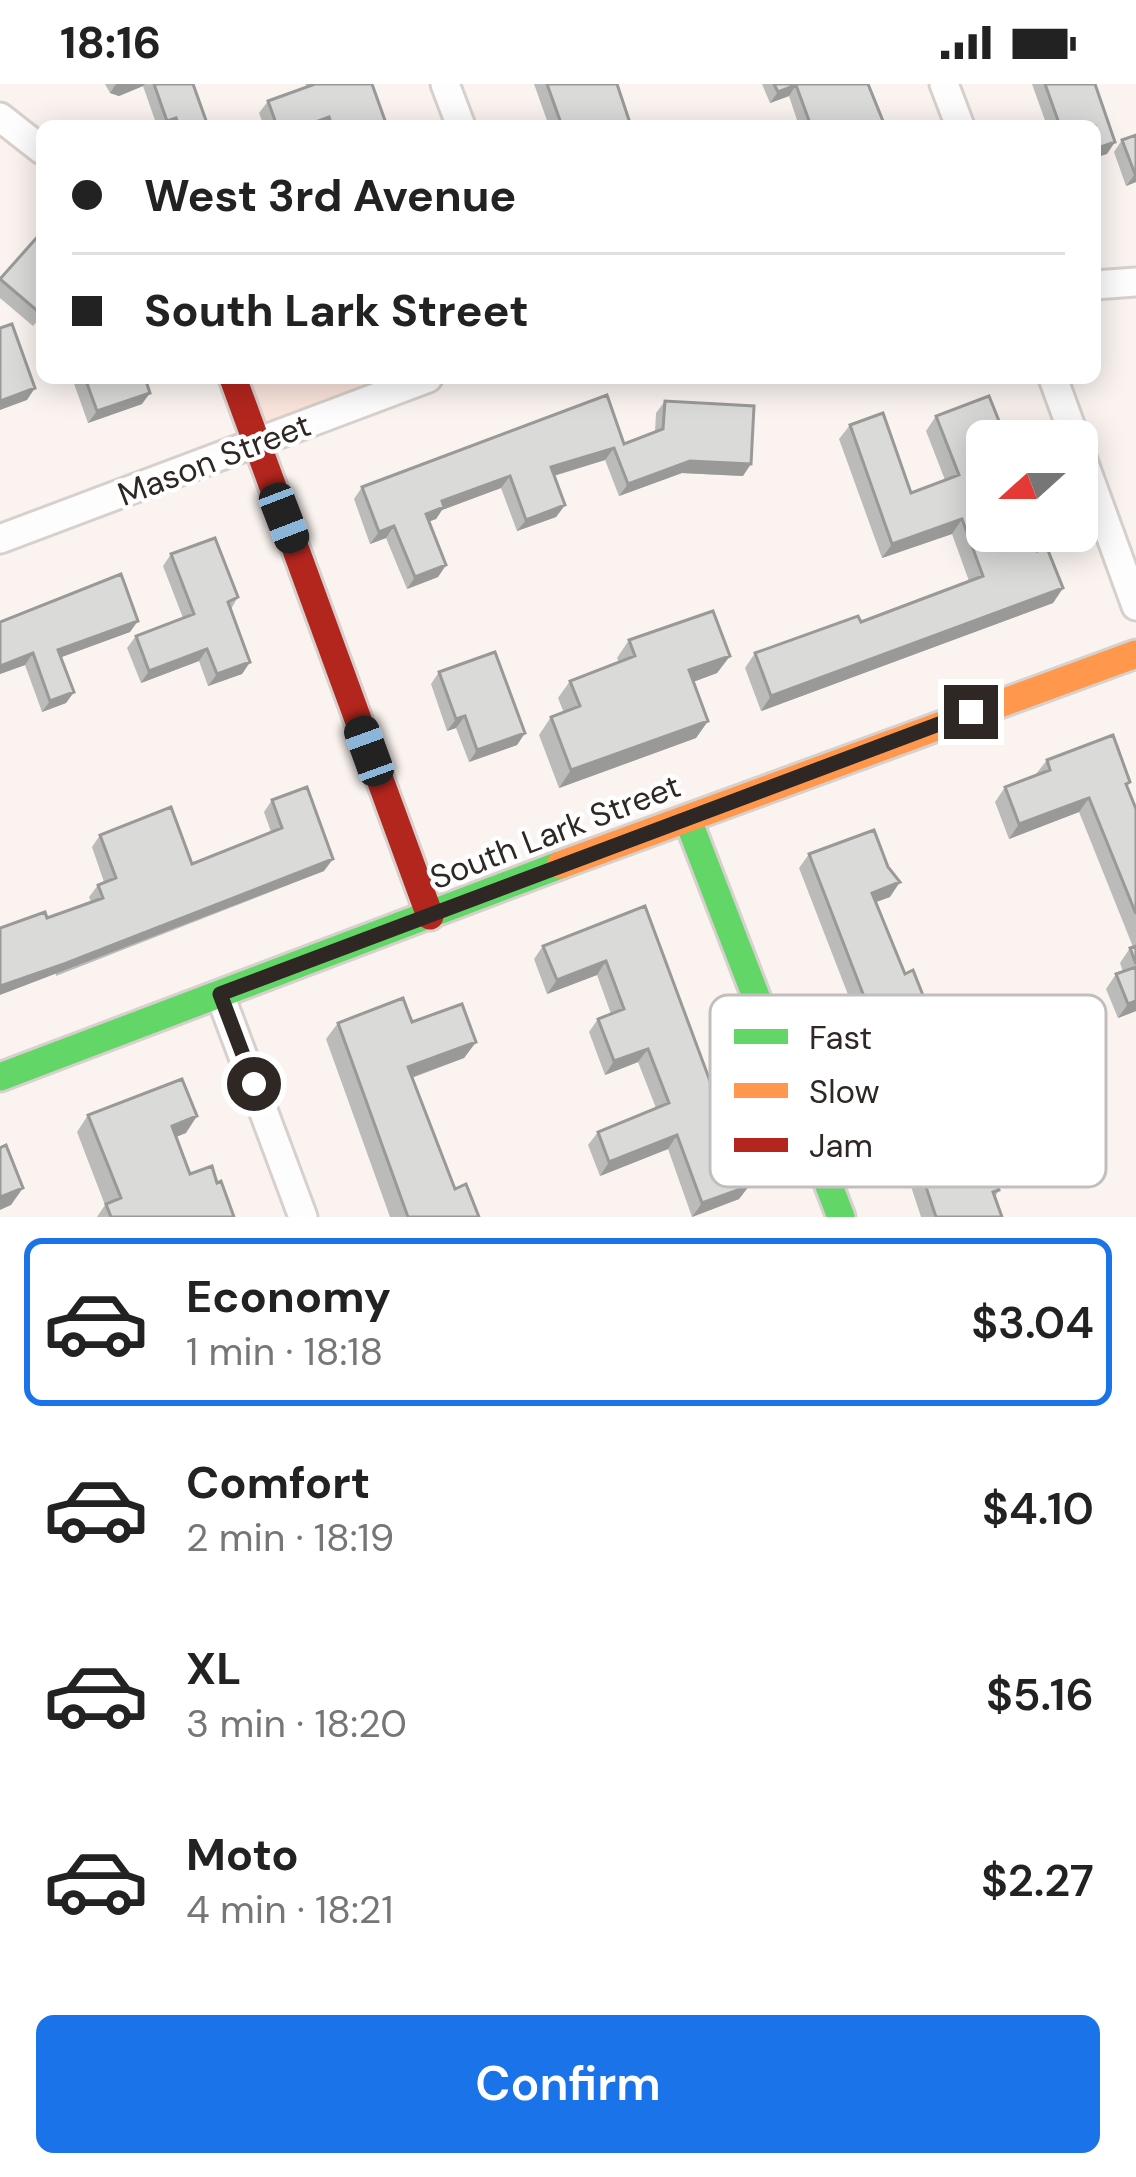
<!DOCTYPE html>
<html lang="en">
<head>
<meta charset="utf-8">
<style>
	body { margin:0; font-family:"DM Sans",sans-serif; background:#f6f6f6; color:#222; height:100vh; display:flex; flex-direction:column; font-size:45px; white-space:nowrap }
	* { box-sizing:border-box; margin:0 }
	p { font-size:39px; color:#767676 }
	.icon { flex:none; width:66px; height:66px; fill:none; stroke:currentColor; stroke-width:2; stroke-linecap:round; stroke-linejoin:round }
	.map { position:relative; height:1133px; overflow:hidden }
	.side { display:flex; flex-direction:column; background:#fff; flex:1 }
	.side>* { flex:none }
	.guide { position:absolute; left:36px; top:36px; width:1065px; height:264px; border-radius:18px; box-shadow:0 6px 30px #0003; display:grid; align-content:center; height:264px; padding:0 36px; background:#fff }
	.needle { width:78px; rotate:249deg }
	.controls { position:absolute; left:966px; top:336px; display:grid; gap:24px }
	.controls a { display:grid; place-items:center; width:132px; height:132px; border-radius:18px; background:#fff; box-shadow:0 6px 30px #0003; font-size:60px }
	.end { position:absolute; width:54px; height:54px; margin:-27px; border:15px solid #2f2724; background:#fff; box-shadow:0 0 0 6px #fff }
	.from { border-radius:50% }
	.car { position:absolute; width:36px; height:72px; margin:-36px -18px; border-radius:15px; box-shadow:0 0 9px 3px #0007; background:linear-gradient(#222 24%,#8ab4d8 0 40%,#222 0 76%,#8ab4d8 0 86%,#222 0) }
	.guide b { display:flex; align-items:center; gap:42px; height:114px; font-size:45px }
	.guide b+b { border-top:3px solid #e0e0e0 }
	.guide i { width:30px; height:30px; background:#222 }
	ul { padding:21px 0 0; list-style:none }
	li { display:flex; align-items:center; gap:36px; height:168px; margin:0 24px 18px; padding:0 12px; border:6px solid transparent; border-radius:18px }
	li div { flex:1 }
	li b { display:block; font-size:45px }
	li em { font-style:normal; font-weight:600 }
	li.on { border-color:#1a73e8 }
	li>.icon { width:108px; height:108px; stroke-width:1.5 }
	.cta { display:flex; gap:24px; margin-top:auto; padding:24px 36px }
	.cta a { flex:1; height:138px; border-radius:18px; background:#1a73e8; color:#fff; font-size:48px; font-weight:600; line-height:138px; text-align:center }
	.status { display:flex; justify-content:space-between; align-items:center; height:84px; padding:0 60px; background:#fff; direction:ltr }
	.status svg { height:33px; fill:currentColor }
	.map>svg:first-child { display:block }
</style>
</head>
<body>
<div class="status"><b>18:16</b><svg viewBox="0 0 49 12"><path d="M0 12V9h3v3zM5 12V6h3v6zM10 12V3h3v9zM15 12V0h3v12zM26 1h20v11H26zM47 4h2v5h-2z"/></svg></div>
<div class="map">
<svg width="1136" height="1133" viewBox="0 0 1136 1133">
	<rect width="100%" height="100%" fill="#faf3f0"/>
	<path fill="#fbe5dc" d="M233 294H428L257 360Z"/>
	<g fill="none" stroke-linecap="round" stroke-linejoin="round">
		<defs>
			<path id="street" d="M445 0 461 42
				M944 0 960 42
				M0 33 42 66
				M1095 201 1136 198
				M1053 294 1076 357
				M1077 360 1136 522
				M0 455 428 294
				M220 911 303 1133"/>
			<path id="fast" d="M688 736 841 1133
				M0 993 560 781"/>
			<path id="slow" d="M560 781 1136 570"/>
			<path id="jam" d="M233 294 430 832"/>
		</defs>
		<use href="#street" stroke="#d7d0cd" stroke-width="33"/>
		<use href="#fast" stroke="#d7d0cd" stroke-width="33"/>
		<use href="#slow" stroke="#d7d0cd" stroke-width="33"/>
		<use href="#jam" stroke="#d7d0cd" stroke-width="33"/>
		<use href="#street" stroke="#fefdfd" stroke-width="27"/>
		<use href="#fast" stroke="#63d668" stroke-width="27"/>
		<use href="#slow" stroke="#ff974d" stroke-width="27"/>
		<use href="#jam" stroke="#b3261e" stroke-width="27"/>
	</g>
	<path fill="#bbbcba" d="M105 0H193L208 42H157L143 2 119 12 110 9Z
		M305 0H372L387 42H264L259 29 268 17 307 3Z
		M534 0H617L631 42H549Z
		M762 0H868L885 42H799L789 12 770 19Z
		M1032 0H1095L1107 70 1095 42H1047Z
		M1136 51V98L1126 102 1114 68 1122 56Z
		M42 152V232L33 242 0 214V196Z
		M72 294H145L142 320 88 339Z
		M665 317 743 392 682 389 619 412 605 376 554 392 565 421 556 433 517 447 501 404 442 426 436 435 429 437 446 481 438 493 407 505 386 454 370 460 354 415 362 403 624 360 655 348 656 329Z
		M936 332 987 357 1037 467 1063 504 1053 519 761 627 745 584 755 569 861 538 969 497 952 450 882 474 839 355 850 341 911 409 945 396 926 347Z
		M171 470 238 513 231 525 250 578 242 590 208 602 199 577 141 599 127 564 136 552 183 534 163 482Z
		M0 538 130 548 61 573 74 608 66 619 42 628 25 581 0 590Z
		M629 556 730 572 717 589 693 598 708 637 696 654 559 704 539 651 551 633 564 629 558 614 570 597 619 578 617 574Z
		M439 588 525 649 517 661 469 678 456 644 447 647 431 600Z
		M1047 676 1130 698 1127 703 1136 725V927L1118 934 1106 905 1116 890 1123 888 1120 879 1130 864 1133 863 1079 728 1009 755 995 718 1005 703 1036 690Z
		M272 716 324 787 56 892 47 834 91 818 89 813 98 801 104 798 92 763 100 751 192 780 271 748 264 728Z
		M809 770 888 783 890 813 876 818 905 890 960 1004 952 1031 973 1087 999 1106 995 1113 1002 1133H921L901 1072 907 1063 799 784Z
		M645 822 749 1102 739 1115 692 1133 668 1065 600 1092 588 1061 598 1048 656 1024 638 978 605 991 589 948 598 935 611 930 597 891 547 910 534 875 543 862Z
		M412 938 476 958 464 974 412 994 455 1105 479 1133H390L326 955 338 939Z
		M88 1031 186 1049 176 1053 190 1090 217 1099 234 1133H97L105 1121 77 1048Z"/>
	<path fill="#999997" d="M116 0H145L143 2 119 12 110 9Z
		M796 1 789 12 770 19 778 8Z
		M329 33 323 42H305Z
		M1115 58 1107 70 1095 74V65Z
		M1136 89V98L1126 102 1135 90Z
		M35 304 27 316 0 326V317Z
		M150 309 142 320 88 339 97 327Z
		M614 364 605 376 543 395 551 383Z
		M690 377 751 380 743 392 682 389 619 412 628 400Z
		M510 392 501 404 442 426 436 435 418 442 426 430 442 417Z
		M565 421 556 433 517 447 526 436Z
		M962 435 952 450 882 474 892 460Z
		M394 442 386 454 370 460 379 448Z
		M446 481 438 493 407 505 415 493Z
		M1063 504 1053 519 761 627 771 612Z
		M138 537 130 548 51 577 58 566Z
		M207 565 199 577 141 599 149 587Z
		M33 569 25 581 0 590V582Z
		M730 572 717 589 677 604 689 586Z
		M250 578 242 590 208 602 217 590Z
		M74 608 66 619 42 628 50 617Z
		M465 632 456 644 447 647 456 635Z
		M708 637 696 654 559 704 571 686Z
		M525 649 517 661 469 678 477 666Z
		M1089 714 1079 728 1009 755 1019 740Z
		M333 775 324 787 0 911V902Z
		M900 798 890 813 862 823 872 809Z
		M606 877 597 891 547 910 557 896Z
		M1136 917V927L1118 934 1128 920Z
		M476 958 464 974 396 999 408 983Z
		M648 965 638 978 605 991 614 977Z
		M970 990 960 1004 945 1010 955 995Z
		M963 1017 953 1031 939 1036 948 1022Z
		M197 1032 186 1049 160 1059 172 1042Z
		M677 1051 668 1065 600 1092 609 1078Z
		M749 1102 739 1115 692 1133 702 1119Z
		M23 1104 11 1121 0 1126V1113Z"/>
	<path fill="#dadbd8" stroke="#999997" stroke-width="3" d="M154 0H193L208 42H179L176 34 167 37Z
		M315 0H372L387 42H332L329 33 305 42H277L268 17Z
		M547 0H617L631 42H562Z
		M774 0H868L885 42H811L796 1 778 8Z
		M1045 0H1095L1115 58 1095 65V42H1060Z
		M1136 51V89L1135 90 1122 56Z
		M40 150 42 152 41 230 0 195Z
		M12 240 35 304 0 317V244Z
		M85 294H145L150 309 97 327Z
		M607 311 624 360 663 345 665 317 754 322 751 380 690 377 628 400 614 364 551 383 565 421 526 436 510 392 442 417 444 423 426 430 446 481 415 493 394 442 379 448 362 403Z
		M989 312 1007 357H987V447H1029L1037 467 1047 464 1063 504 771 612 755 569 858 532 861 538 983 492 962 435 892 460 850 341 883 329 911 409 959 391 936 332Z
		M215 454 238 513 228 518 250 578 217 590 207 565 149 587 136 552 194 530 171 470Z
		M121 490 138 537 58 566 74 608 50 617 33 569 0 582V538Z
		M713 527 730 572 689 586 708 637 571 686 551 633 580 622 570 597 635 572 629 556Z
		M495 568 525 649 477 666 465 632 456 635 439 588Z
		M1113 651 1130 698 1126 700 1136 725V830L1089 714 1019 740 1005 703 1050 686 1047 676Z
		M307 703 333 775 64 880 0 902V844L45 828 47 834 103 814 98 801 116 794 100 751 171 723 192 780 282 744 272 716Z
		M874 746 888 783 900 798 872 809 905 890 913 886 943 962 957 956 970 990 955 995 963 1017 948 1022 973 1087 990 1080 999 1106 993 1108 1002 1133H936L911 1058 919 1055 809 770Z
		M645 822 749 1102 702 1119 677 1051 609 1078 598 1048 669 1019 648 965 614 977 598 935 624 925 606 877 557 896 543 862Z
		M1136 862V880L1130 864Z
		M1136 883V917L1128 920 1116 890Z
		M403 914 412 938 462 920 476 958 408 983 455 1105 466 1100 479 1133H408L338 939Z
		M182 995 197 1032 172 1042 190 1090 212 1082 217 1099 221 1097 234 1133H111L106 1120 121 1114 88 1031Z
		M6 1061 23 1104 0 1113V1064Z"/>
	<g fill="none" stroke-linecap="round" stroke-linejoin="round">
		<path stroke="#2f2724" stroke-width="15" d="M254 1000 220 910 971 628"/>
	</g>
	<g text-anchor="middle" stroke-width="9" stroke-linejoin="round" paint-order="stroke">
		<g font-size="33" fill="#2f2724" stroke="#fff">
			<text transform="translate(214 375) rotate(-21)" y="12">Mason Street</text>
			<text transform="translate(555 747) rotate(-21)" y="12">South Lark Street</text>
		</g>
	</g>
	<rect x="710" y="911" width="396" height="192" rx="18" fill="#fff" stroke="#c1bebd" stroke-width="3"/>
	<rect x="734" y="945" width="54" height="15" fill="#63d668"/>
	<rect x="734" y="999" width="54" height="15" fill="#ff974d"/>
	<rect x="734" y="1054" width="54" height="14" fill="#b3261e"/>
	<g font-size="33" fill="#2f2724">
		<text x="809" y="965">Fast</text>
		<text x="809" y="1019">Slow</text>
		<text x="809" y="1073">Jam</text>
	</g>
</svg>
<div class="controls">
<a><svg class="needle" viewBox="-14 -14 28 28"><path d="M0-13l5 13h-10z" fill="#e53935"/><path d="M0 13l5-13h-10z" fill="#767676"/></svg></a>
</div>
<i class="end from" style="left:254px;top:1000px"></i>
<i class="end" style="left:971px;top:628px"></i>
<i class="car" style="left:284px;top:434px;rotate:159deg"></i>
<i class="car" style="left:369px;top:667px;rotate:340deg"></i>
<div class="guide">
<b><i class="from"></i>West 3rd Avenue</b>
<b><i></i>South Lark Street</b>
</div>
</div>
<section class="side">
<ul>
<li class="on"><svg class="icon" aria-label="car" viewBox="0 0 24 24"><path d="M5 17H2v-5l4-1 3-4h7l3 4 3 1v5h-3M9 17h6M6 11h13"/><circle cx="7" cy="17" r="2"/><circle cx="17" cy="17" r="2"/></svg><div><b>Economy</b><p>1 min · 18:18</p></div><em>$3.04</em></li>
<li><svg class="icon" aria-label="car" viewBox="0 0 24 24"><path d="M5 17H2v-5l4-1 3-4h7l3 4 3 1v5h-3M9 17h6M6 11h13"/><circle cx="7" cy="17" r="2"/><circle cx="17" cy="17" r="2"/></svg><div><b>Comfort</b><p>2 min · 18:19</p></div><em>$4.10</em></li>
<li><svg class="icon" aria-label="car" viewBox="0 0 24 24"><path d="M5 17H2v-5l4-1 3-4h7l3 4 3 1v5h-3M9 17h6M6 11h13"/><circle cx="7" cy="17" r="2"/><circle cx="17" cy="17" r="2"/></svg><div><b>XL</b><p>3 min · 18:20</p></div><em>$5.16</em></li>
<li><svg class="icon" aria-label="car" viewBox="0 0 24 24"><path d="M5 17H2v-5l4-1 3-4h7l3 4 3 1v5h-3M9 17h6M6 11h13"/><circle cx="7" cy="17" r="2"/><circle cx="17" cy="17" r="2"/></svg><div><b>Moto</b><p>4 min · 18:21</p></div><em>$2.27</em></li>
</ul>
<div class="cta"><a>Confirm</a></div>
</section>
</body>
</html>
